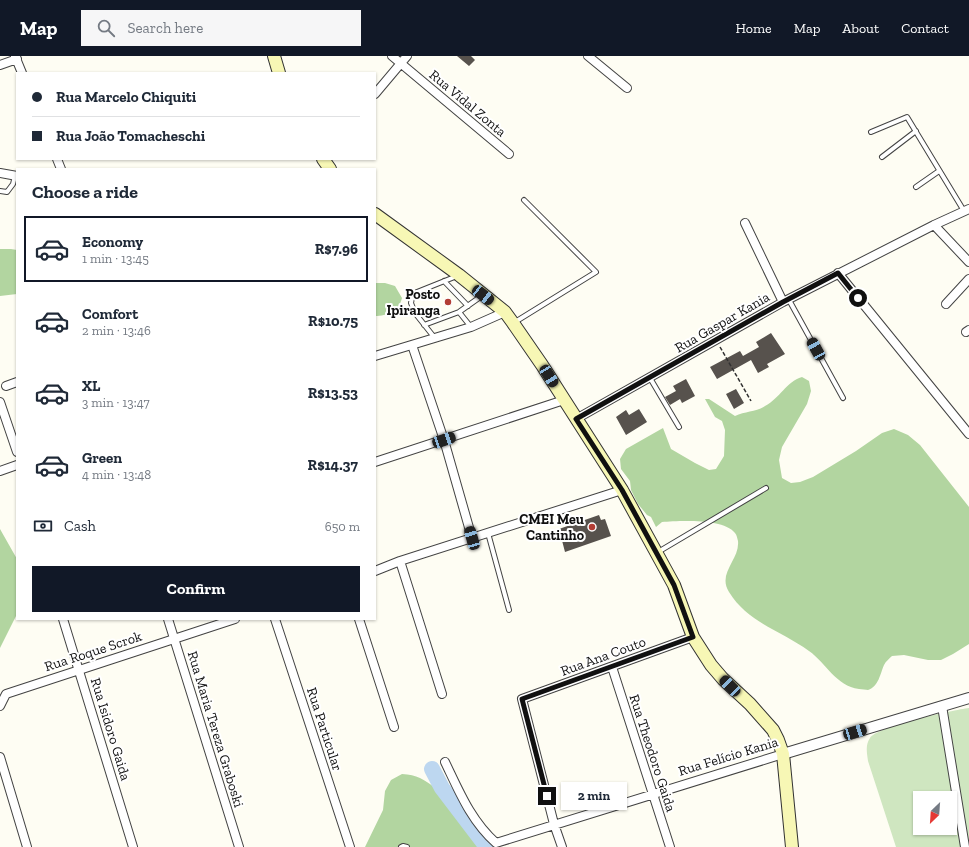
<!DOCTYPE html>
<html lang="en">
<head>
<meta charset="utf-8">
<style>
	body { margin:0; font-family:"Zilla Slab",serif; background:#f6f6f7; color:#1f2937; height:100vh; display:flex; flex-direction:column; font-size:15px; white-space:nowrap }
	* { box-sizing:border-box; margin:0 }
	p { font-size:13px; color:#747a83 }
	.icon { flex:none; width:22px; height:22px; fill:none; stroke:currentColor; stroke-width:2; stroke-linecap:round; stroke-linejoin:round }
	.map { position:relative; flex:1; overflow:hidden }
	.panel { position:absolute; left:16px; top:112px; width:360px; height:452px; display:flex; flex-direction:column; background:#fff; border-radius:0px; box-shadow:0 1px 3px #0004 }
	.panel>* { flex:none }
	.hud { position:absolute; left:16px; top:16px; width:360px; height:88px; border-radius:0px; box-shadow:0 1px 3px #0004; display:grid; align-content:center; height:88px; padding:0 16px; background:#fff }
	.needle { width:26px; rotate:205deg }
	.buttons { position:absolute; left:913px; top:735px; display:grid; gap:8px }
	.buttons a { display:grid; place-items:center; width:44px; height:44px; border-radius:0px; background:#fff; box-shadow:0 1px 3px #0004; font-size:20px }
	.end { position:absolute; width:18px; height:18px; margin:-9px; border:5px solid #101010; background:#fff; box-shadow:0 0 0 2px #fff }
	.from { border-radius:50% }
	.bubble { position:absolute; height:28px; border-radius:0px; background:#fff; box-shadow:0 1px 3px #0004; font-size:13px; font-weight:800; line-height:28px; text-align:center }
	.car { position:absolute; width:12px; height:24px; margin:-12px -6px; border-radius:5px; box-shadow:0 0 3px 1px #0007; background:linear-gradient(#222 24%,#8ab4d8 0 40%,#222 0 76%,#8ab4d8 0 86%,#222 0) }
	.hud b { display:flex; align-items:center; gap:14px; height:38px; font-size:15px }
	.hud b+b { border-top:1px solid #e0e1e3 }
	.hud i { width:10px; height:10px; background:#1f2937 }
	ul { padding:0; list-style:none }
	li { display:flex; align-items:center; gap:12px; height:66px; margin:0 8px 6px; padding:0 8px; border:2px solid transparent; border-radius:0px }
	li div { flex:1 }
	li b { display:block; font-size:15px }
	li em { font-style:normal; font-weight:800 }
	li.current { border-color:#111827 }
	li>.icon { width:36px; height:36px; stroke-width:1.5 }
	h2 { padding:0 16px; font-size:18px; line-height:48px }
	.pay { display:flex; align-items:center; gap:10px; height:44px; padding:0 16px; font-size:15px }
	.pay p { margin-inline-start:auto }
	.button { display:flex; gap:8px; margin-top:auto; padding:8px 16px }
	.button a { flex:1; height:46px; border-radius:0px; background:#111827; color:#fff; font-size:16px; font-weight:800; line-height:46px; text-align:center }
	header { display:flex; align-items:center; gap:24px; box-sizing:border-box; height:56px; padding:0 20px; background:#111827; color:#fff }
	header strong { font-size:19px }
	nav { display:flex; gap:22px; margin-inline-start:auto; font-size:14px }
	.search { width:280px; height:36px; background:#f6f6f7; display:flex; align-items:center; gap:10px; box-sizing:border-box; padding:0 14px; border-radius:0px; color:#747a83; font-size:15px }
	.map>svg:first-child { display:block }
</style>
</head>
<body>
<header>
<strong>Map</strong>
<div class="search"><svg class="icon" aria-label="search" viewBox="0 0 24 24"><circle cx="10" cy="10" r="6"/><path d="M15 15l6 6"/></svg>Search here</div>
<nav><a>Home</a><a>Map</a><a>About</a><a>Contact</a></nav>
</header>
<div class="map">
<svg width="969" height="791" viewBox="0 0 969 791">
	<rect width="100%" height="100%" fill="#fefdf3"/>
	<path fill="#cfe6c0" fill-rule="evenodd" d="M969 652V791H896L868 705C867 697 865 689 870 682 878 670 953 654 969 652ZM920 742H950V772H920Z"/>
	<path fill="#b2d5a0" d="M0 193H11L17 194V238L0 240Z
		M375 227H385L395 230 402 242C399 255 387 260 375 260Z
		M802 321 809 325 811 335 807 348 782 391 779 404 782 422 791 427 800 426 813 421 856 395 882 377 894 373 908 379 920 389 969 451V588L953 598 941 604H928L904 599 892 600C889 603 886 605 884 609 880 618 879 630 868 634 866 634 862 633 859 633 836 630 826 607 809 595 782 575 748 567 729 536 717 517 740 504 738 485 737 482 737 479 735 477 723 462 679 465 662 466L656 471 651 461 647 459 638 448 631 434 630 425 621 413 620 403 626 393 663 372 671 393 695 407 709 414 716 413 724 400 725 374 722 365 715 361 705 343H709L735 360C745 355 756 356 765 350 780 342 786 326 802 321Z
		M0 473 17 503V558L0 592Z
		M402 718C417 719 424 723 435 732L484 791H365L383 754 385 735 391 724Z"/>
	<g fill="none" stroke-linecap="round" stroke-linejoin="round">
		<path stroke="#bdd7f0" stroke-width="16" d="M432 713 442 732 487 791"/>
	</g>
	<path fill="#57524d" d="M457 0H471L475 4 469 10Z
		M771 277 785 298 767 308 769 311 758 317 751 304 717 323 710 311 740 295 743 300 759 291 756 286Z
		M686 323 695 340 682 347 680 343 670 349 665 341 676 335 673 330Z
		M736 333 744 347 734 353 726 338Z
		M639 353 647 366 626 379 616 361 626 354 629 359Z
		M599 459 601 464 605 463 611 480 565 496 559 473Z"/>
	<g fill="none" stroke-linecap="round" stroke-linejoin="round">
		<defs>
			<path id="service" d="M871 76 907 61 964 155
				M882 101 916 75
				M916 131 939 115
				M0 135 7 136 13 128 15 120
				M444 225 468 250
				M789 244 843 342
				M459 256 471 271
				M515 266 596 216 524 144
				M424 269 459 256 483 239
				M434 281 415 257 411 247 412 242 417 236 457 220
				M650 322 679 371
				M488 477 509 554
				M658 496 766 432
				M401 791 403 790 407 791"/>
			<path id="minor" d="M15 0 22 17
				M392 0 509 98
				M588 0 627 32
				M0 9 17 3
				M375 38 407 0
				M57 103 61 113
				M0 117 17 120
				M745 167 783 246
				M934 169 969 206
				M838 217 969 378
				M946 248 969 223
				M966 276 969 274
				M412 289 444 384 472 482
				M375 300 471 271 505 256
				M6 330 17 326
				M0 346 17 396
				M576 363 783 246 934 169 969 153
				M375 406 564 344
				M0 415 17 409
				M400 505 442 638
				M375 515 400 505 622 434
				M63 563 133 791
				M168 563 239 791
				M275 563 350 791
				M359 563 394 671
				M612 611 670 791
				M0 650 6 638 235 563
				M942 650 965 791
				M0 701 27 791
				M445 706C459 735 471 765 496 787L783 698
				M562 791 554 768 522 643 693 581"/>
			<path id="tertiary" d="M783 698 969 642"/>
			<path id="secondary" d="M274 0 279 17
				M323 103 330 113
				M375 158 459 219 505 256 513 267 542 309 622 434 674 529 693 581 711 609 723 623 750 648 773 674 778 684 783 698 792 791"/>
		</defs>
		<use href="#service" stroke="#434343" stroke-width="6"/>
		<use href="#minor" stroke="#434343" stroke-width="10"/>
		<use href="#tertiary" stroke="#434343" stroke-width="12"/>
		<use href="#secondary" stroke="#323232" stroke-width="14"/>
		<path stroke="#323232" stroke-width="1.5" stroke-dasharray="4 2" stroke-linecap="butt" d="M720 291 751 345"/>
		<use href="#service" stroke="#fff" stroke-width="4"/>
		<use href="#minor" stroke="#fff" stroke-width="8"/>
		<use href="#tertiary" stroke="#fff" stroke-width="10"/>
		<use href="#secondary" stroke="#f7f7b5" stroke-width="12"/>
	</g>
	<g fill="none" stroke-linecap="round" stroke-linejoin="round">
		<path stroke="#101010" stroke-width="5" d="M547 740 522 643 693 581 674 529 622 434 576 363 783 246 838 217 858 242"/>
	</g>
	<g fill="#b23d35" stroke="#fff" stroke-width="1.5">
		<circle cx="448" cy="246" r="4"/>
		<circle cx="592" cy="471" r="4"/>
	</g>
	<g text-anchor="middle" stroke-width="4" stroke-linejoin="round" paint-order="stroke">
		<g font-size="14" fill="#101010" stroke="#fff">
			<text transform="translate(468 47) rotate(40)" y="5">Rua Vidal Zonta</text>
			<text transform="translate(722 266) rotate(-30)" y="5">Rua Gaspar Kania</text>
			<text transform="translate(93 595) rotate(-18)" y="5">Rua Roque Scrok</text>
			<text transform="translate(603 600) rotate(-20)" y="5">Rua Ana Couto</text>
			<text transform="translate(111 673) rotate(73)" y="5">Rua Isidoro Gaida</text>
			<text transform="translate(216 673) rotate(73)" y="5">Rua Maria Tereza Graboski</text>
			<text transform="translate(325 673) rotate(72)" y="5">Rua Particular</text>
			<text transform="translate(653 697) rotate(72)" y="5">Rua Theodoro Gaida</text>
			<text transform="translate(728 700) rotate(-17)" y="5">Rua Felício Kania</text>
		</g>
		<g font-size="14" font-weight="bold" fill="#101010" stroke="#fff" text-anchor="end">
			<text x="440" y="243">Posto<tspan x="440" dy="16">Ipiranga</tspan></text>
			<text x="584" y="468">CMEI Meu<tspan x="584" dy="16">Cantinho</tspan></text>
		</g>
	</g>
</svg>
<div class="buttons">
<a><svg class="needle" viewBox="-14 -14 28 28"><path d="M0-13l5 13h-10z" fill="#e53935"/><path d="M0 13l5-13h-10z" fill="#747a83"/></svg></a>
</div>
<i class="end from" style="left:858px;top:242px"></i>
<i class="end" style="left:547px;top:740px"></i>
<div class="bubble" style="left:561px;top:726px;width:66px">2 min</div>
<i class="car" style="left:483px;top:239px;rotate:128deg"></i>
<i class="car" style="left:816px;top:293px;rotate:331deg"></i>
<i class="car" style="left:549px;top:320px;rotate:148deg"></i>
<i class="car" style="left:444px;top:384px;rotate:71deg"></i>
<i class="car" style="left:472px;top:482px;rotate:344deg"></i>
<i class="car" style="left:730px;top:630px;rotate:315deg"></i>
<i class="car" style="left:855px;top:676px;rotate:73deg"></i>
<div class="hud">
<b><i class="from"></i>Rua Marcelo Chiquiti</b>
<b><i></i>Rua João Tomacheschi</b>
</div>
<section class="panel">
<h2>Choose a ride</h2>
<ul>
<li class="current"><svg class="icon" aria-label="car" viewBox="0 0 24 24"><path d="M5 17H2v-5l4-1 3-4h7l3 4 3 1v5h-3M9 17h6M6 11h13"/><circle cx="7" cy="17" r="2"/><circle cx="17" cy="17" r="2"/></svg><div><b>Economy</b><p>1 min · 13:45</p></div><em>R$7.96</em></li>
<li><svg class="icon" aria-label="car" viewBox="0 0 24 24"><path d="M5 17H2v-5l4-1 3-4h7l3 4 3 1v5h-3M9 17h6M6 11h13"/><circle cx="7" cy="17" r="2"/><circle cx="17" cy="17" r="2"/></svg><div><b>Comfort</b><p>2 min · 13:46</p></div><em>R$10.75</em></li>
<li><svg class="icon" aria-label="car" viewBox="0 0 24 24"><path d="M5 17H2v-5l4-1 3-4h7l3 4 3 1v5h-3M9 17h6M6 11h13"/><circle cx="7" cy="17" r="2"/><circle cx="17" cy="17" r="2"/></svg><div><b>XL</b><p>3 min · 13:47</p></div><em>R$13.53</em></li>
<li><svg class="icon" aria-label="car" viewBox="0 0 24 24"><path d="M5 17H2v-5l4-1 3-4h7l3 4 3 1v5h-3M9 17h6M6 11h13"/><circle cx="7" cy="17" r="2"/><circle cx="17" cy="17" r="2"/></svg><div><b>Green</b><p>4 min · 13:48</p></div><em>R$14.37</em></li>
</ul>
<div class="pay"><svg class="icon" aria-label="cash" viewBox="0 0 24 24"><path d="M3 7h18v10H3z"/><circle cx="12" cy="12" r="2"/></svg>Cash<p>650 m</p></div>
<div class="button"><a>Confirm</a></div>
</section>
</div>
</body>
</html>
